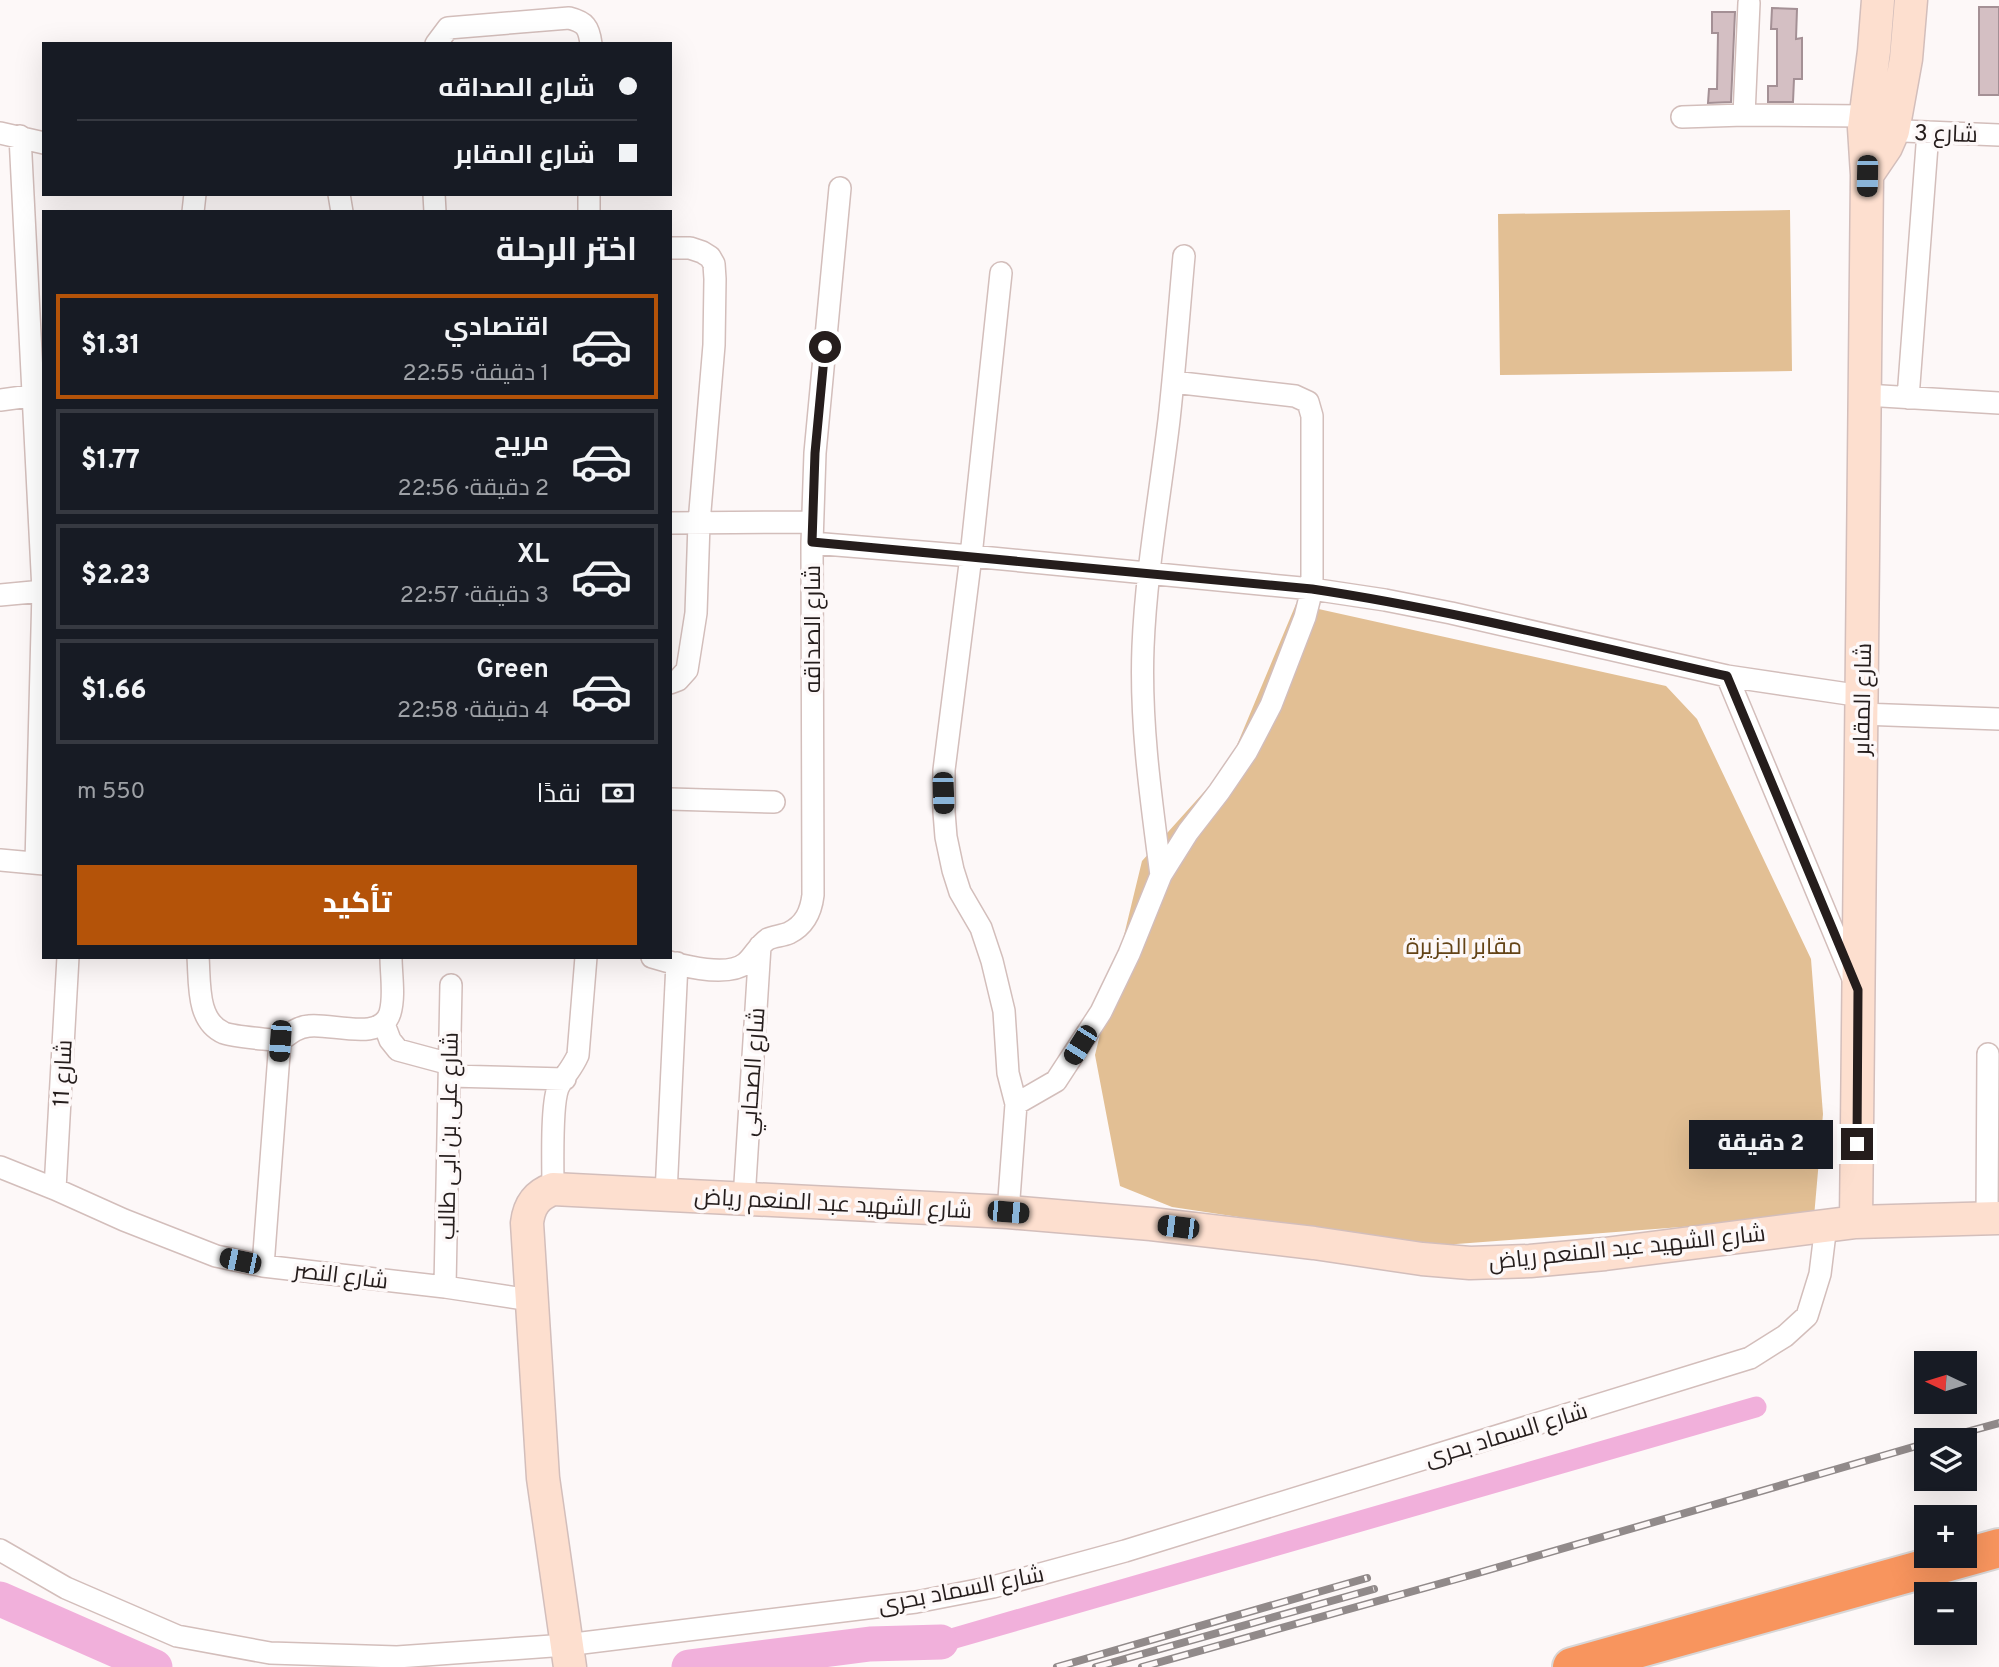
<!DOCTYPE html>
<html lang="ar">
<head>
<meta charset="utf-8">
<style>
	body { margin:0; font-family:Overpass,Cairo,sans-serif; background:#20242c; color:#f1f3f6; direction:rtl; height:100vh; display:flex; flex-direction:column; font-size:26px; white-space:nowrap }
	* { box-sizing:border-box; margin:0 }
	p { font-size:23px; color:#9ea1a6 }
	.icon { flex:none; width:38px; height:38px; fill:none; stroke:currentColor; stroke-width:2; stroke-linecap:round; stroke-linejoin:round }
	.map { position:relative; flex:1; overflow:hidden; direction:ltr }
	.side { position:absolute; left:42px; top:210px; width:630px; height:749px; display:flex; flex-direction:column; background:#171b24; border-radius:0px; box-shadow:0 7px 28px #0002; direction:rtl }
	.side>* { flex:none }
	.guide { position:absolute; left:42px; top:42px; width:630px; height:154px; border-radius:0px; box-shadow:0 7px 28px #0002; direction:rtl; display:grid; align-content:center; height:154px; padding:0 35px; background:#171b24 }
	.needle { width:46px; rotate:274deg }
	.buttons { position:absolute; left:1914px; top:1351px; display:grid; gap:14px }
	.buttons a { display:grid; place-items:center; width:63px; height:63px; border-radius:0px; background:#171b24; box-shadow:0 7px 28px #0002; font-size:35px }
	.end { position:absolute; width:32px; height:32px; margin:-16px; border:9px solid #251d1c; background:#fff; box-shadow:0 0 0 4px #fff }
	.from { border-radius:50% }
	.bubble { position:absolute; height:49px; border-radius:0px; background:#171b24; box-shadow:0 7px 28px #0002; font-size:23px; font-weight:800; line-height:49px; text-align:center; direction:rtl }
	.car { position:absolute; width:21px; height:42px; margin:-21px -10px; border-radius:9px; box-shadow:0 0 5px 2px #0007; background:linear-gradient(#222 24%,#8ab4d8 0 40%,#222 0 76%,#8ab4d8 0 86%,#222 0) }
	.guide b { display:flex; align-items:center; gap:24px; height:66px; font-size:26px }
	.guide b+b { border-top:2px solid #363941 }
	.guide i { width:18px; height:18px; background:#f1f3f6 }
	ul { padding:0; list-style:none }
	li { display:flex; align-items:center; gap:21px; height:105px; margin:0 14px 10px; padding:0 21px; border:4px solid #363941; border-radius:0px }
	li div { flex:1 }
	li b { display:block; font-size:26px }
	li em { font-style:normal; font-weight:800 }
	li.current { border-color:#b45309 }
	li>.icon { width:63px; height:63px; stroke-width:1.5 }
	h2 { padding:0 35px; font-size:32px; line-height:84px }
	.pay { display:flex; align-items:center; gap:18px; height:77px; padding:0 35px; font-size:26px }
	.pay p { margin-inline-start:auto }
	.button { display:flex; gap:14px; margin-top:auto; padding:14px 35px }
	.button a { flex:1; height:80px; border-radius:0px; background:#b45309; color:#fff; font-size:28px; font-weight:800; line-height:80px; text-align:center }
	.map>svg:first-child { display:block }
</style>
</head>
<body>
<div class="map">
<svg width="1999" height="1667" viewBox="0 0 1999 1667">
	<rect width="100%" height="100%" fill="#fdf8f8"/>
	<path fill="#e2bf94" d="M1790 210 1792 371 1500 375 1498 214Z
		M1296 604 1666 686 1697 719 1811 959 1823 1114 1814 1217 1430 1246 1172 1207 1120 1186 1095 1055 1142 861 1229 764Z"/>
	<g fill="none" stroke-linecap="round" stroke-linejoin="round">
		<path stroke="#f1b0db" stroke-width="21" d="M941 1642 1756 1407"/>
		<path stroke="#f1b0db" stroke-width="35" d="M0 1599 155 1667
			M689 1667 870 1644 941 1642"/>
	</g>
	<path fill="#d4bfc3" stroke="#a49095" stroke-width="2" d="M1979 7H1999V95H1979Z
		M1772 8 1797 9 1796 39 1802 38V79H1794L1793 102H1768V86H1777V29H1771Z
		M1712 12H1735L1731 102 1708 103 1709 89H1717L1718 33H1712Z"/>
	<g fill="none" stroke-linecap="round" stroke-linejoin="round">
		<defs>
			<path id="street" d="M436 44 448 28 569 18C585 22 589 27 591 44
				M1744 115 1749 3
				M1682 117 1744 115 1865 116
				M1880 130 1999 135
				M0 133 44 143
				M339 194 342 212
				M434 194 435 212
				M193 212 195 194
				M589 212V194
				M670 248H690L702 252 710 257 714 264 715 279 714 345 699 523 696 613 687 670 678 680 670 683
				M1001 273 971 556 944 770V812L946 837 953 870 960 892 981 928 992 961 1004 1011 1008 1073 1016 1104
				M1865 395 1999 403
				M1908 398 1928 132
				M0 400 44 394
				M670 523 812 522
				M812 543 971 556 1312 589 1385 600 1451 613 1727 676 1862 696
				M0 595 43 591 20 136
				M1727 676 1854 981
				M1861 714 1999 719
				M670 799 774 802
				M0 860 44 864
				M36 863 43 591
				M1161 875C1151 799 1140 723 1143 647 1146 571 1160 496 1169 420 1175 366 1179 311 1184 256
				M198 957C200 982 196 1021 224 1033 235 1037 266 1039 280 1041 289 1034 297 1027 309 1026 332 1023 381 1042 390 1013 395 996 391 975 391 957
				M652 957C675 964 726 979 746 963 754 956 758 946 768 939 774 936 782 936 789 933 805 925 811 912 813 895L812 543 815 453 840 188
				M384 1024 390 1040 398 1050 450 1064
				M450 1076 565 1079
				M0 1167 55 1189 124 1220 216 1256 263 1266 445 1287 531 1300
				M55 1189 68 957
				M553 1189C553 1166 551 1106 558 1088 563 1077 572 1069 578 1055L586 957
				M666 1194 677 963
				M744 1199 760 946
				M1008 1212 1016 1104 1056 1081 1101 1012 1129 954 1161 875 1188 832 1219 792 1247 751 1271 705 1305 617 1312 589V416L1308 402 1295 396 1173 382
				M1987 1219 1988 1054
				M263 1266 280 1041
				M445 1287 451 985
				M0 1550 66 1588 177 1636 270 1653 397 1657 566 1645 916 1602 993 1587 1125 1551 1750 1358 1785 1336 1807 1316 1820 1274 1826 1225"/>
			<path id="secondary" d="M1867 175 1886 147 1893 131 1906 59 1911 0
				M1856 1222 1867 175 1864 128 1874 51 1878 0
				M570 1667 543 1478 527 1223C529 1206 536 1195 553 1189L1008 1212 1151 1224 1314 1243 1422 1259 1470 1263 1530 1261 1605 1254 1856 1222 1999 1218"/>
			<path id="highway" d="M1572 1667 1999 1548"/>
		</defs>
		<use href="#street" stroke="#d3bebb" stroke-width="24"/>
		<use href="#secondary" stroke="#d3bebb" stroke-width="35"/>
		<use href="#highway" stroke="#d8d6d6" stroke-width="42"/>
		<use href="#street" stroke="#fff" stroke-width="21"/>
		<use href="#secondary" stroke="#fddfcf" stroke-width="32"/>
		<use href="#highway" stroke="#f8955e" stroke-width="38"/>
		<defs>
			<path id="rail" d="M1937 1440 1999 1423
				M1057 1667 1367 1578
				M1096 1667 1374 1589
				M1142 1667 1478 1573 1927 1443"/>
		</defs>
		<use href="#rail" stroke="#918a8a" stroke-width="8"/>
		<use href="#rail" stroke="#fdf8f8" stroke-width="5" stroke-dasharray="16" stroke-linecap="butt"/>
	</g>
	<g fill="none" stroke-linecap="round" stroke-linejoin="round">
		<path stroke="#251d1c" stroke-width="9" d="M825 347 815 453 812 542 1312 589C1452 610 1589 645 1727 676L1858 990 1857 1144"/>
	</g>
	<g text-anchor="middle" stroke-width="7" stroke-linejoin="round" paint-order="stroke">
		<g font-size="23" fill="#251d1c" stroke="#fdf8f8">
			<text transform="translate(1946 133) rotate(2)" y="8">شارع 3</text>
			<text transform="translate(812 629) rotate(-90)" y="8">شارع الصداقه</text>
			<text transform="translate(1862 699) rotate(-89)" y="8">شارع المقابر</text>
			<text transform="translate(752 1072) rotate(-86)" y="8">شارع الصحابي</text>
			<text transform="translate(62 1073) rotate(-87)" y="8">شارع 11</text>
			<text transform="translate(448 1136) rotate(-89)" y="8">شارع على بن ابى طالب</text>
			<text transform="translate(833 1203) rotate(3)" y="8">شارع الشهيد عبد المنعم رياض</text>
			<text transform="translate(1627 1247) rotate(-6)" y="8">شارع الشهيد عبد المنعم رياض</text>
			<text transform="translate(341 1275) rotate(7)" y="8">شارع النصر</text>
			<text transform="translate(1506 1434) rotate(-17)" y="8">شارع السماد بحرى</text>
			<text transform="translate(961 1589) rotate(-11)" y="8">شارع السماد بحرى</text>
		</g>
		<g font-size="23" fill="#634316" stroke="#fdf8f8">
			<text x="1464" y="954">مقابر الجزيرة</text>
		</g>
	</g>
</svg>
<div class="buttons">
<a><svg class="needle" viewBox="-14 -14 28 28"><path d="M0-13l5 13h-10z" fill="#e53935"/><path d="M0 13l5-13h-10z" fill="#9ea1a6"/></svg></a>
<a><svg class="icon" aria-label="layers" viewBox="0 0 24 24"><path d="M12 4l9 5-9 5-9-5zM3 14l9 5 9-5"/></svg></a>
<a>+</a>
<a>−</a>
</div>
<i class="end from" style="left:825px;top:347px"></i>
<i class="end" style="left:1857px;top:1144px"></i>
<div class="bubble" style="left:1689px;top:1120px;width:144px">2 دقيقة</div>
<i class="car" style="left:1867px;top:176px;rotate:181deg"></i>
<i class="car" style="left:943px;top:793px;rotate:178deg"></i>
<i class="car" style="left:280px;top:1041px;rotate:184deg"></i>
<i class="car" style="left:1080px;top:1045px;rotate:212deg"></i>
<i class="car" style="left:1008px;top:1212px;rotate:95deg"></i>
<i class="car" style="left:1178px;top:1227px;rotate:277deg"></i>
<i class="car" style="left:240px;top:1261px;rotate:282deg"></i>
<div class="guide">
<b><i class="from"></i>شارع الصداقه</b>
<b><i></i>شارع المقابر</b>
</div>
<section class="side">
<h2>اختر الرحلة</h2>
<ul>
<li class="current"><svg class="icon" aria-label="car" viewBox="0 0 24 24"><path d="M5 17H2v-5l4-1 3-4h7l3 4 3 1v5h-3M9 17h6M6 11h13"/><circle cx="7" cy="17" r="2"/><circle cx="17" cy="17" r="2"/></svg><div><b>اقتصادي</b><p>1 دقيقة · 22:55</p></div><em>$1.31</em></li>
<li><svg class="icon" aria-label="car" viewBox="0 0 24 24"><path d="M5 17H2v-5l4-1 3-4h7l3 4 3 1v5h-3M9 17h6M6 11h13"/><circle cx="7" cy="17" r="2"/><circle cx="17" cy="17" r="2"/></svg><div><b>مريح</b><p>2 دقيقة · 22:56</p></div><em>$1.77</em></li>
<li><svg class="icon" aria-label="car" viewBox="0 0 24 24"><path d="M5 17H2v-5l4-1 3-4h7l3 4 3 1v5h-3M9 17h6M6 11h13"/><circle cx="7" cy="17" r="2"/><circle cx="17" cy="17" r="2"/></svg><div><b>XL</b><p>3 دقيقة · 22:57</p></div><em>$2.23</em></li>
<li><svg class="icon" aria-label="car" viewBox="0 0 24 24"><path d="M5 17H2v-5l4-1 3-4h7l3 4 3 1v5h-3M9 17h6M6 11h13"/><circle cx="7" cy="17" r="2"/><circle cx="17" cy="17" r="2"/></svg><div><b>Green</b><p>4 دقيقة · 22:58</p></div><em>$1.66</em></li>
</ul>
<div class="pay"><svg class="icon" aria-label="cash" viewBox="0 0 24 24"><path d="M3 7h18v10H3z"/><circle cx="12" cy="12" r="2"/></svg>نقدًا<p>550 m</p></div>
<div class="button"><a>تأكيد</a></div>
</section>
</div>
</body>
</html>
